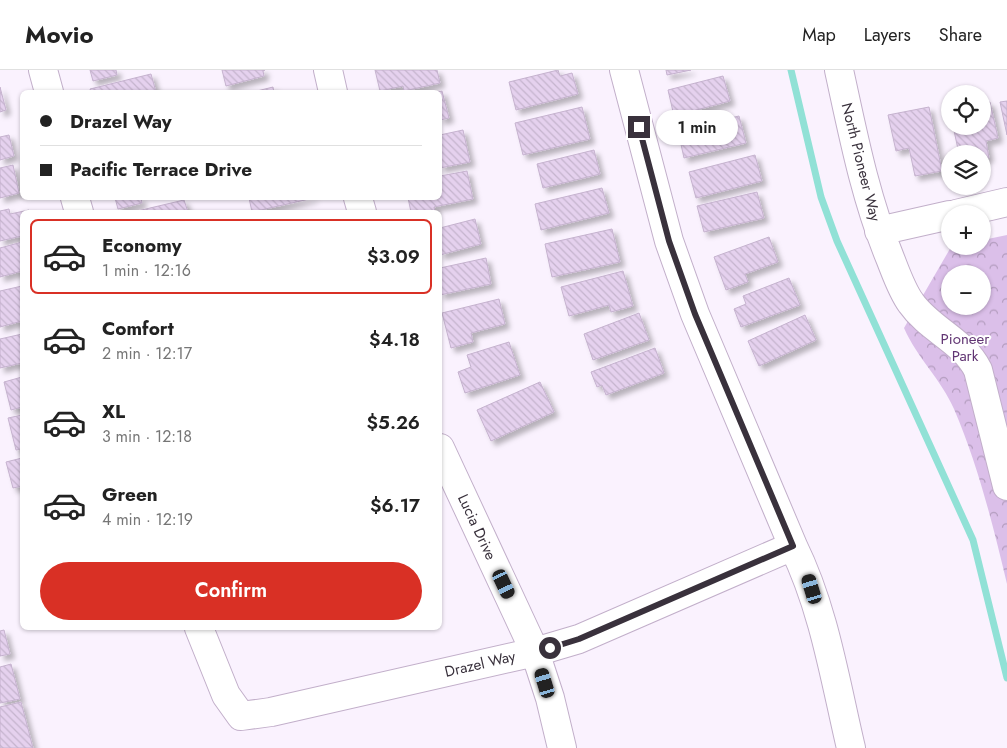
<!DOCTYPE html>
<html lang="en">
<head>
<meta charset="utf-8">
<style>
	body { margin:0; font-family:Jost,sans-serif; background:#f6f6f6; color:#222; height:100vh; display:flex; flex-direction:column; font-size:19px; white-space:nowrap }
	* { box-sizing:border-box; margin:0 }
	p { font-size:16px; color:#767676 }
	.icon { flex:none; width:28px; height:28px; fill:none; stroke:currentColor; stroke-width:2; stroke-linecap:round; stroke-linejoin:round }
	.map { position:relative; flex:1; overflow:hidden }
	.side { position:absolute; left:20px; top:140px; width:422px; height:420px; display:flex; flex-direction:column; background:#fff; border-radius:8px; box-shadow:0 1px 4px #0004 }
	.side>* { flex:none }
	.guide { position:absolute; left:20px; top:20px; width:422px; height:110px; border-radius:8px; box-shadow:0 1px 4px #0004; display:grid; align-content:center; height:110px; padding:0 20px; background:#fff }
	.buttons { position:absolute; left:941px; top:15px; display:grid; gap:10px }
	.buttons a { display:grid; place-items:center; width:50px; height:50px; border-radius:50%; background:#fff; box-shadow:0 1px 4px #0004; font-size:25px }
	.end { position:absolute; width:22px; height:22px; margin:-11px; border:6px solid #39313c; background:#fff; box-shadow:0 0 0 2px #fff }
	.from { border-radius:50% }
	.bubble { position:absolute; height:35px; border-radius:18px; background:#fff; box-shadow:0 1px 4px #0004; font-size:16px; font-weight:600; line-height:35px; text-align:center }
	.car { position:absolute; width:15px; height:30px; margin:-15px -8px; border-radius:6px; box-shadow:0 0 4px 1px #0007; background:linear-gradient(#222 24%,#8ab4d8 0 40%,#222 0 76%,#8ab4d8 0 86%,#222 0) }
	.guide b { display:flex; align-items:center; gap:18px; height:48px; font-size:19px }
	.guide b+b { border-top:1px solid #e0e0e0 }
	.guide i { width:12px; height:12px; background:#222 }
	ul { padding:9px 0 0; list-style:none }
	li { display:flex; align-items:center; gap:15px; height:75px; margin:0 10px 8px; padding:0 10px; border:2px solid transparent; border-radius:8px }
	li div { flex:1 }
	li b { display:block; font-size:19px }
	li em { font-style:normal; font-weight:600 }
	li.active { border-color:#d93025 }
	li>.icon { width:45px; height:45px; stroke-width:1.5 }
	.action { display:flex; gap:10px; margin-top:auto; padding:10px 20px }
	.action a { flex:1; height:58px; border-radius:30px; background:#d93025; color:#fff; font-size:20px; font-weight:600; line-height:58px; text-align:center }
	header { display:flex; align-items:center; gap:30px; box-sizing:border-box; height:70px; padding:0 25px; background:#fff; border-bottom:1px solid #e0e0e0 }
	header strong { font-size:24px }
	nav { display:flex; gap:28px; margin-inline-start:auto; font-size:18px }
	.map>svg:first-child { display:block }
</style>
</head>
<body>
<header>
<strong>Movio</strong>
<nav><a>Map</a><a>Layers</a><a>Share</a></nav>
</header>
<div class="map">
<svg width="1007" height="678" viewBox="0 0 1007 678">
	<defs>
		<pattern id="park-crowns" width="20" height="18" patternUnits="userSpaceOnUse" patternTransform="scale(1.25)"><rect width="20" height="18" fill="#dbbfe9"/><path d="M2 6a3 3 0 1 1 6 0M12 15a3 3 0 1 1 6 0" fill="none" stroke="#b39cbe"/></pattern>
		<pattern id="building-back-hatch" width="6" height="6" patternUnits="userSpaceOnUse" patternTransform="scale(1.25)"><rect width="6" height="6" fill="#e5d1ee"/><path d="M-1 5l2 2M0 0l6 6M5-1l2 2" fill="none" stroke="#c5b4cd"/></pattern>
		<filter id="shadow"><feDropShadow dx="4.5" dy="4.5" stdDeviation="2.5" flood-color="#0004"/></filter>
	</defs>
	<rect width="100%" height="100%" fill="#faf2fe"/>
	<path fill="url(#park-crowns)" fill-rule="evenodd" d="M1007 165V514C993 455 978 395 954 339 941 309 917 288 904 258L951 177 982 176 983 170ZM950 204H982V236H950Z"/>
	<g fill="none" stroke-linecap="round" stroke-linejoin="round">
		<path stroke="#91e1d6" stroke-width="7" d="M791 0 821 127 837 171 973 470 1007 608"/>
	</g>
	<path fill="url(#building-back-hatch)" stroke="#c5b2ce" filter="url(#shadow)" d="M90 0H116L117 5 93 11Z
		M222 0H265L263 1 264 6 226 16Z
		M375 0H437L440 13 404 21 403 16 380 21Z
		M558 0 560 6 572 3 578 24 516 40 509 12Z
		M666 0H691L667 5Z
		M151 4 156 22H91L90 19Z
		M723 6 730 31 674 46 668 20Z
		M0 17 6 40 0 42Z
		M273 17 274 22H253Z
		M442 21 449 48 440 50 438 22Z
		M1007 31V65L1000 32Z
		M990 32 998 68 986 71 989 88 982 89V84H959L953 56H982V34Z
		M582 37 590 69 523 85 515 53Z
		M929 37 942 101 915 106 909 78 896 81 888 45Z
		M739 46 746 73 684 88 678 61Z
		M463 60 470 92 440 98V65Z
		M9 65 14 86 0 90V67Z
		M594 80 600 104 543 118 537 94Z
		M755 85 762 111 696 128 689 102Z
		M13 95 19 123 0 128V98Z
		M467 101 473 129 434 137 435 142H411L408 128H440V106Z
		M602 118 609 143 541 160 535 134Z
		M757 122 764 148 704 162 697 136Z
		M115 128H141L142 133 118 139Z
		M249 128H314L252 142Z
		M184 130 188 142H133Z
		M9 139 10 144 29 140 30 142H22V166L0 171V141Z
		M475 149 481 174 440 185V158Z
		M612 159 620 192 552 207 545 174Z
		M769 167 778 192 745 204 748 212 726 220 714 187Z
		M22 172V201L0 207V178Z
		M486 188 491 214 440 225V198Z
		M623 201 633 236 611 242 609 235 569 246 561 217Z
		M789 208 800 235 741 257 734 239 746 234 743 226Z
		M22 216V251L0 257V221Z
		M499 229 505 254 471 263 473 272 451 278 442 243Z
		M639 243 649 270 593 290 584 264Z
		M805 245 816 270 759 296 748 271Z
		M22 264V293L0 298V269Z
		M509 272 520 305 465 323 458 302 471 297 467 285Z
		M655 278 664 303 606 325 602 315 597 317 591 302Z
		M22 307V337L11 340 4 312Z
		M540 312 554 342 491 371 477 340Z
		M22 345V379L16 380 8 348Z
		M22 388V416L13 418 6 392Z
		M4 560 10 584 0 586V561Z
		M11 594 20 629 0 633V597Z
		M21 632 33 678H0V637Z"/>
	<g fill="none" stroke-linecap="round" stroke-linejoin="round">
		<defs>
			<path id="minor" d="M43 0 49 22
				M328 0 333 22
				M624 0 669 171 695 244 793 476C824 539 835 610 851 678
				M839 0C853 64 865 127 890 188 896 203 902 221 911 233 930 260 963 270 978 300L1007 416
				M75 128 79 142
				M358 128 362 142
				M956 144 1007 132
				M879 161 950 145
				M440 378 535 582 550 628 562 678
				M199 558 226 625 241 646 271 642 535 582 579 569 793 476"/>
		</defs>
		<use href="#minor" stroke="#c2afca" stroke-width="30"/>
		<use href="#minor" stroke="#fff" stroke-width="28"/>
	</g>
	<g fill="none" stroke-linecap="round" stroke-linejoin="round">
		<path stroke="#39313c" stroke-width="6" d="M550 578 579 569 793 476 695 244 669 171 639 57"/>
	</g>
	<g text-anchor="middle" stroke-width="4" stroke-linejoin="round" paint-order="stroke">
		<g font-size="15" fill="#39313c" stroke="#fff">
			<text transform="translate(861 92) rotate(76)" y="5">North Pioneer Way</text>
			<text transform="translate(477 457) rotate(65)" y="5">Lucia Drive</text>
			<text transform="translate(480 594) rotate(-13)" y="5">Drazel Way</text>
		</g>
		<g font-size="15" fill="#613573" stroke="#fff">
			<text x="965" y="274">Pioneer<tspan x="965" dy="17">Park</tspan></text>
		</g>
	</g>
</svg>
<div class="buttons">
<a><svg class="icon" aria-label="locate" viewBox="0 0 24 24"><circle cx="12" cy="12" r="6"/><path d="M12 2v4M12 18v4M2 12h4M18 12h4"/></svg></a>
<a><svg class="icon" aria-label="layers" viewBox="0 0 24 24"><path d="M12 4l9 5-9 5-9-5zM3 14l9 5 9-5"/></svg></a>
<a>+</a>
<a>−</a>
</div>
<i class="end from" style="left:550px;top:578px"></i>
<i class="end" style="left:639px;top:57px"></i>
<div class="bubble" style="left:656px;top:40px;width:82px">1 min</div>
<i class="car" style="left:504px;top:514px;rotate:155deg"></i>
<i class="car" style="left:812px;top:519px;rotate:343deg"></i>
<i class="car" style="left:545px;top:613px;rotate:343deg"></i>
<div class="guide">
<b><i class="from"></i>Drazel Way</b>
<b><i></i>Pacific Terrace Drive</b>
</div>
<section class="side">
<ul>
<li class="active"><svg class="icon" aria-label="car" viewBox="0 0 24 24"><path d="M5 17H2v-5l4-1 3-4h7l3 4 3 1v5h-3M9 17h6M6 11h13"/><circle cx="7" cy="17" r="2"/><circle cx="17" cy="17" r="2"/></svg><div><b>Economy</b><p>1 min · 12:16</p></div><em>$3.09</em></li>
<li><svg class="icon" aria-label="car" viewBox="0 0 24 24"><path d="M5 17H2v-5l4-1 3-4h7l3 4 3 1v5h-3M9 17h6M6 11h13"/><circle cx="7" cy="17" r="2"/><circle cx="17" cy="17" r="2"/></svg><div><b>Comfort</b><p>2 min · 12:17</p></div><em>$4.18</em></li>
<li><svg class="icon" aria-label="car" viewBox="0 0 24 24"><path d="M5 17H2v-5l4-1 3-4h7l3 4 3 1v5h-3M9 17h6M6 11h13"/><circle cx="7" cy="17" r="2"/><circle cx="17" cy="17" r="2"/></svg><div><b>XL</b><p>3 min · 12:18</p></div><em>$5.26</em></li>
<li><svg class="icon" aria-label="car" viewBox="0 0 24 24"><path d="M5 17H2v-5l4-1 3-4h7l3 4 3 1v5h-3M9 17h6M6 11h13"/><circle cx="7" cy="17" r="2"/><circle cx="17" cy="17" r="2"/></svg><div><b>Green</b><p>4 min · 12:19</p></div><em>$6.17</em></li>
</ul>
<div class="action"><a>Confirm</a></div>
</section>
</div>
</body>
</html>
